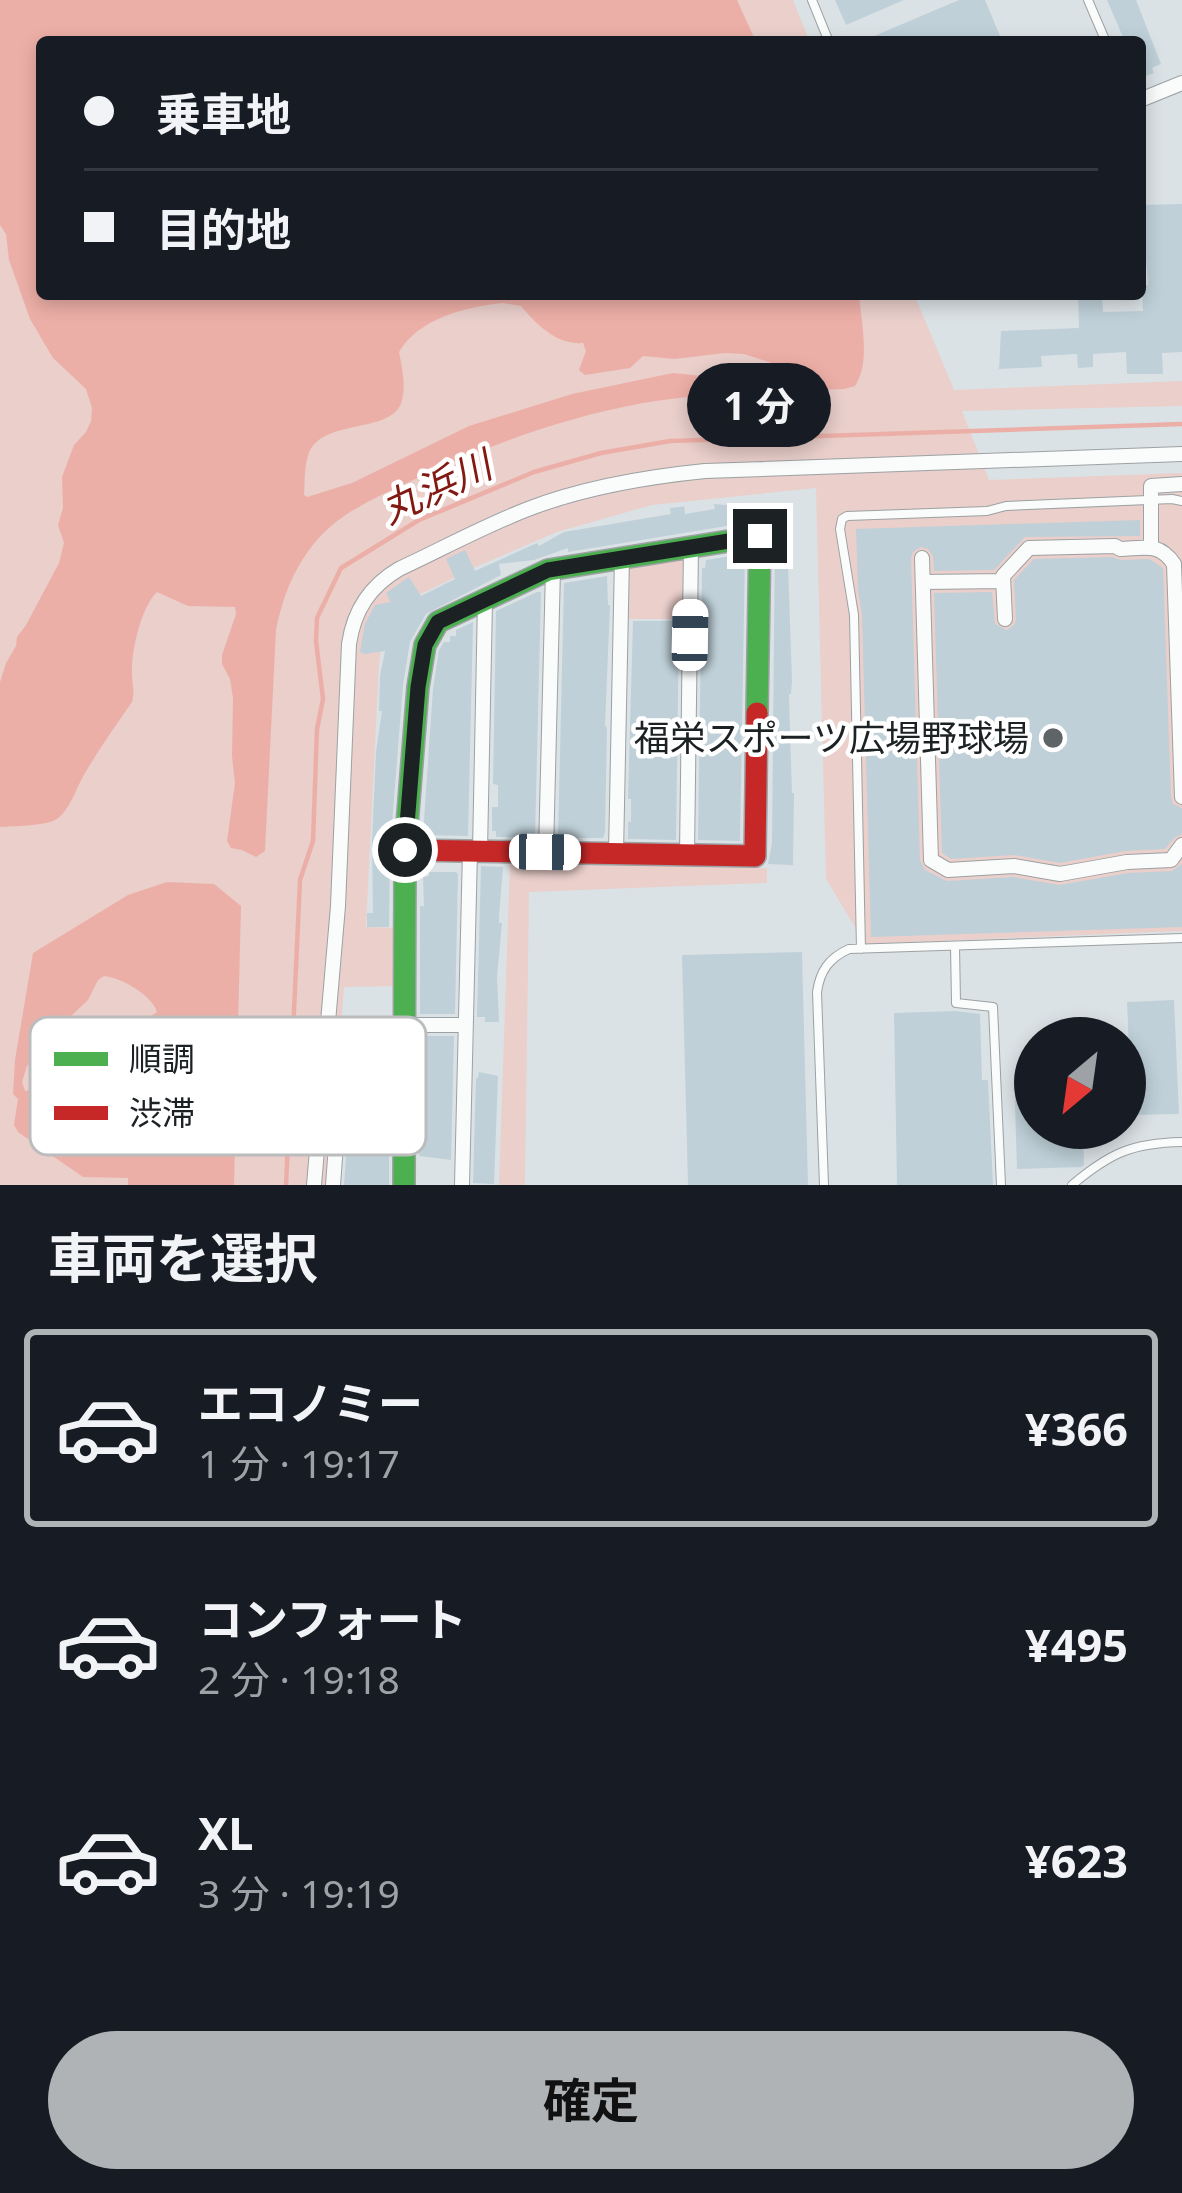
<!DOCTYPE html>
<html lang="ja">
<head>
<meta charset="utf-8">
<style>
	body { margin:0; font-family:"Noto Sans","Noto Sans JP",sans-serif; background:#242831; color:#f1f3f6; height:100vh; display:flex; flex-direction:column; font-size:45px; white-space:nowrap }
	* { box-sizing:border-box; margin:0 }
	p { font-size:39px; color:#9ea1a6 }
	.icon { flex:none; width:66px; height:66px; fill:none; stroke:currentColor; stroke-width:2; stroke-linecap:round; stroke-linejoin:round }
	.map { position:relative; height:1185px; overflow:hidden }
	.drawer { display:flex; flex-direction:column; background:#171b24; flex:1 }
	.drawer>* { flex:none }
	.guide { position:absolute; left:36px; top:36px; width:1110px; height:264px; border-radius:12px; box-shadow:0 6px 18px #0003; display:grid; align-content:center; height:264px; padding:0 48px; background:#171b24 }
	.needle { width:78px; rotate:209deg }
	.buttons { position:absolute; left:1014px; top:1017px; display:grid; gap:24px }
	.buttons a { display:grid; place-items:center; width:132px; height:132px; border-radius:50%; background:#171b24; box-shadow:0 6px 18px #0003; font-size:60px }
	.end { position:absolute; width:54px; height:54px; margin:-27px; border:15px solid #1c2123; background:#fff; box-shadow:0 0 0 6px #fff }
	.from { border-radius:50% }
	.bubble { position:absolute; height:84px; border-radius:42px; background:#171b24; box-shadow:0 6px 18px #0003; font-size:39px; font-weight:700; line-height:84px; text-align:center }
	.car { position:absolute; width:36px; height:72px; margin:-36px -18px; border-radius:15px; box-shadow:0 0 9px 3px #0007; background:linear-gradient(#fff 24%,#345 0 40%,#fff 0 76%,#345 0 86%,#fff 0) }
	.guide b { display:flex; align-items:center; gap:42px; height:114px; font-size:45px }
	.guide b+b { border-top:3px solid #363941 }
	.guide i { width:30px; height:30px; background:#f1f3f6 }
	ul { padding:0; list-style:none }
	li { display:flex; align-items:center; gap:36px; height:198px; margin:0 24px 18px; padding:0 24px; border:6px solid transparent; border-radius:12px }
	li div { flex:1 }
	li b { display:block; font-size:45px }
	li em { font-style:normal; font-weight:700 }
	li.current { border-color:#afb3b6 }
	li>.icon { width:108px; height:108px; stroke-width:1.5 }
	h2 { padding:0 48px; font-size:54px; line-height:144px }
	.primary-button { display:flex; gap:24px; margin-top:auto; padding:24px 48px }
	.primary-button a { flex:1; height:138px; border-radius:72px; background:#afb3b6; color:#111; font-size:48px; font-weight:700; line-height:138px; text-align:center }
	.map>svg:first-child { display:block }
</style>
</head>
<body>
<div class="map">
<svg width="1182" height="1185" viewBox="0 0 1182 1185">
	<rect width="100%" height="100%" fill="#dbe2e5"/>
	<path fill="#eacfcb" d="M0 0H793L810 42H42V294H914L954 390 1182 381V406L962 411 989 480 1182 473V931L865 944 826 879 816 488 652 505 557 532 478 566 413 598 384 629 379 664 366 927 399 928V986L344 987 330 1185H0Z
		M687 559V619H627L628 566 632 560Z
		M510 862 767 868V883L529 892 525 1185H499Z"/>
	<path fill="#ecafa7" fill-rule="evenodd" d="M0 0H737L756 42H42V294H859C861 322 871 362 855 386L844 389C777 392 708 392 643 403 561 418 484 447 409 482 377 497 341 512 317 540 294 567 283 596 276 630L265 851 256 857 242 850 231 848 227 841 235 783 232 756 233 698 230 679 222 664V655L236 614 235 607 188 606 157 592C141 607 131 652 132 674 132 685 135 691 132 702 116 725 99 749 85 773 77 786 69 813 55 820 44 826 13 826 0 827V682L6 663 16 646 17 637 26 625 59 563 64 543 58 525 63 508 62 477 74 445 86 432 91 421 92 408 86 389 53 358 30 319 9 260 6 234 0 225ZM503 303 521 306C537 325 557 345 583 343L586 351 579 370 585 375 630 368 643 356 675 359 725 353 744 354 781 366 783 371 764 374 730 370 702 376 673 373 572 394 469 426 352 483 307 497 304 495C305 483 304 468 308 456 320 416 394 436 402 400 406 384 402 368 399 352 419 318 466 307 503 303Z
		M167 882 214 884 241 906 234 1185H128V1178L83 1177 18 1132 14 1125 18 1099 13 1094 15 1060 33 953 128 895ZM104 976C122 978 152 995 157 1012L148 1018 96 1029 93 1035 94 1050 90 1058 66 1083 25 1091 22 1082 27 1066 61 1038 68 1019 88 1000 98 980ZM181 1028 190 1033C190 1060 209 1067 230 1079L225 1088 204 1078H175L153 1064C152 1046 158 1046 170 1037 174 1034 177 1030 181 1028Z"/>
	<g fill="none" stroke-linecap="round" stroke-linejoin="round">
		<path stroke="#ecafa7" stroke-width="4.5" d="M286 1185 300 880 313 841 317 729 323 699 316 641 317 618 341 568 419 520 534 472 601 453 670 441 1182 424"/>
	</g>
	<path fill="#bfd0d8" d="M835 0H904L846 25Z
		M959 0H985L1000 36 986 42H860Z
		M1107 0H1136L1161 64 1152 68 1154 73 1140 78V42H1125Z
		M1182 204V352L1162 353 1163 374H1127L1126 352 1093 354V367L1078 368 1077 354 1041 356 1042 367 999 369 1001 331 1079 328 1078 294H1102L1103 312 1143 311 1142 285H1148L1142 205Z
		M714 504 752 507 751 522 568 552V548L534 560 499 564 501 575 426 614 410 642 403 685 390 849 389 927H367V913H373L372 842 376 752 382 711H379L380 676 385 651 365 654 360 652 365 624 375 605 391 602 386 593 409 577 421 596 455 579 446 559 465 550 475 571 537 543 539 546 564 532 671 514 670 508 680 507 684 506 685 514 715 509Z
		M786 506 792 681 791 694H789L790 734 792 793H794L793 865 768 864 772 843 775 536 769 524V507Z
		M1140 520V536L1025 537 994 570 934 571 933 556 928 549 921 547 913 552 911 558 920 860 925 870 947 881 1013 877 1059 885 1128 873 1172 871 1182 864V927L871 937 862 615 858 590 856 529Z
		M745 554 740 841 698 840 702 568H705L706 560Z
		M1112 557 1121 560 1149 559 1163 568 1171 797 1173 804 1182 808V834L1174 838 1165 849 1125 851 1060 863 1014 855 951 859 942 853 934 593 992 592 995 624 1007 630 1014 625 1016 620 1014 580 1034 559Z
		M607 576 608 605H610L605 725 607 728 605 832 603 838H558L564 583Z
		M537 592H541L535 837H496V831H492V807H498V785L493 784 496 611Z
		M633 621H679L676 840 628 839V822H631V799H628Z
		M473 622 468 836 423 835 433 689 439 650 444 642H450V636H456V630Z
		M481 866 503 867 499 916V923H502L497 977 499 1022H485V1017H477Z
		M429 872H456L458 874 455 1014H420V906H424L423 877 429 876Z
		M802 952 808 1185H688L682 955Z
		M1174 1000 1179 1114 1132 1115 1127 1002Z
		M955 1011 980 1014 982 1080H988L993 1185H897L894 1013Z
		M355 1036H379L378 1039 389 1040V1185H344Z
		M419 1036H454L451 1160 419 1156Z
		M479 1072 498 1076 494 1184 473 1183 476 1078H478Z
		M1035 1072V1128H1083L1084 1165 1081 1167 1017 1169 1014 1073Z"/>
	<g fill="none" stroke-linecap="round" stroke-linejoin="round">
		<defs>
			<path id="lane" d="M812 0 829 42
				M1088 0 1106 42
				M955 946 956 1003 993 1007 1001 1185
				M861 949 854 615 840 529 842 519 847 516 987 511 1006 506 1172 499 1182 501
				M824 1185 817 992C820 971 829 958 849 949L1182 938
				M1072 1185C1110 1153 1132 1143 1182 1142"/>
			<path id="street" d="M1140 100 1182 83
				M1151 548V486L1182 484
				M922 558 931 860 948 870 1014 866 1060 874 1127 862 1171 860 1182 845
				M923 582 1003 581
				M1005 619 1003 576 1029 548 1115 546 1120 549C1145 548 1159 542 1174 564L1182 797
				M480 851 485 601
				M546 852 553 569
				M616 854 622 557
				M687 855 691 547
				M314 1185 338 906 349 644C354 610 370 586 399 569 442 549 484 526 528 509 585 487 645 477 705 471L1182 454
				M333 1185 345 1025H465
				M462 1185 470 851"/>
			<path id="fast" d="M404 1185 405 850 418 687 425 645 438 622 548 570 760 536 757 713"/>
			<path id="jam" d="M405 850 755 856 757 713"/>
		</defs>
		<use href="#lane" stroke="#9ca1a3" stroke-width="10"/>
		<use href="#street" stroke="#9ca1a3" stroke-width="16"/>
		<use href="#fast" stroke="#9ca1a3" stroke-width="24"/>
		<use href="#jam" stroke="#9ca1a3" stroke-width="24"/>
		<use href="#lane" stroke="#fafbfb" stroke-width="8"/>
		<use href="#street" stroke="#fafbfb" stroke-width="14"/>
		<use href="#fast" stroke="#4caf50" stroke-width="21"/>
		<use href="#jam" stroke="#c62828" stroke-width="21"/>
	</g>
	<g fill="none" stroke-linecap="round" stroke-linejoin="round">
		<path stroke="#1c2123" stroke-width="15" d="M405 850 418 687 425 645 438 622 548 570 760 536"/>
	</g>
	<circle fill="#5f6567" stroke="#fff" stroke-width="4.5" cx="1053" cy="738" r="12"/>
	<g text-anchor="middle" stroke-width="9" stroke-linejoin="round" paint-order="stroke">
		<g font-size="36" fill="#1c2123" stroke="#fff" text-anchor="end">
			<text x="1029" y="751">福栄スポーツ広場野球場</text>
		</g>
		<g font-size="39" font-style="italic" fill="#821a13" stroke="#fff">
			<text transform="translate(436 487) rotate(-25)" y="14">丸浜川</text>
		</g>
	</g>
	<rect x="30" y="1017" width="396" height="138" rx="18" fill="#fff" stroke="#bbbcbd" stroke-width="3"/>
	<rect x="54" y="1052" width="54" height="14" fill="#4caf50"/>
	<rect x="54" y="1106" width="54" height="14" fill="#c62828"/>
	<g font-size="33" fill="#1c2123">
		<text x="129" y="1071">順調</text>
		<text x="129" y="1125">渋滞</text>
	</g>
</svg>
<div class="buttons">
<a><svg class="needle" viewBox="-14 -14 28 28"><path d="M0-13l5 13h-10z" fill="#e53935"/><path d="M0 13l5-13h-10z" fill="#9ea1a6"/></svg></a>
</div>
<i class="end from" style="left:405px;top:850px"></i>
<i class="end" style="left:760px;top:536px"></i>
<div class="bubble" style="left:687px;top:363px;width:144px">1 分</div>
<i class="car" style="left:690px;top:635px;rotate:1deg"></i>
<i class="car" style="left:545px;top:852px;rotate:91deg"></i>
<div class="guide">
<b><i class="from"></i>乗車地</b>
<b><i></i>目的地</b>
</div>
</div>
<section class="drawer">
<h2>車両を選択</h2>
<ul>
<li class="current"><svg class="icon" aria-label="car" viewBox="0 0 24 24"><path d="M5 17H2v-5l4-1 3-4h7l3 4 3 1v5h-3M9 17h6M6 11h13"/><circle cx="7" cy="17" r="2"/><circle cx="17" cy="17" r="2"/></svg><div><b>エコノミー</b><p>1 分 · 19:17</p></div><em>¥366</em></li>
<li><svg class="icon" aria-label="car" viewBox="0 0 24 24"><path d="M5 17H2v-5l4-1 3-4h7l3 4 3 1v5h-3M9 17h6M6 11h13"/><circle cx="7" cy="17" r="2"/><circle cx="17" cy="17" r="2"/></svg><div><b>コンフォート</b><p>2 分 · 19:18</p></div><em>¥495</em></li>
<li><svg class="icon" aria-label="car" viewBox="0 0 24 24"><path d="M5 17H2v-5l4-1 3-4h7l3 4 3 1v5h-3M9 17h6M6 11h13"/><circle cx="7" cy="17" r="2"/><circle cx="17" cy="17" r="2"/></svg><div><b>XL</b><p>3 分 · 19:19</p></div><em>¥623</em></li>
</ul>
<div class="primary-button"><a>確定</a></div>
</section>
</body>
</html>
